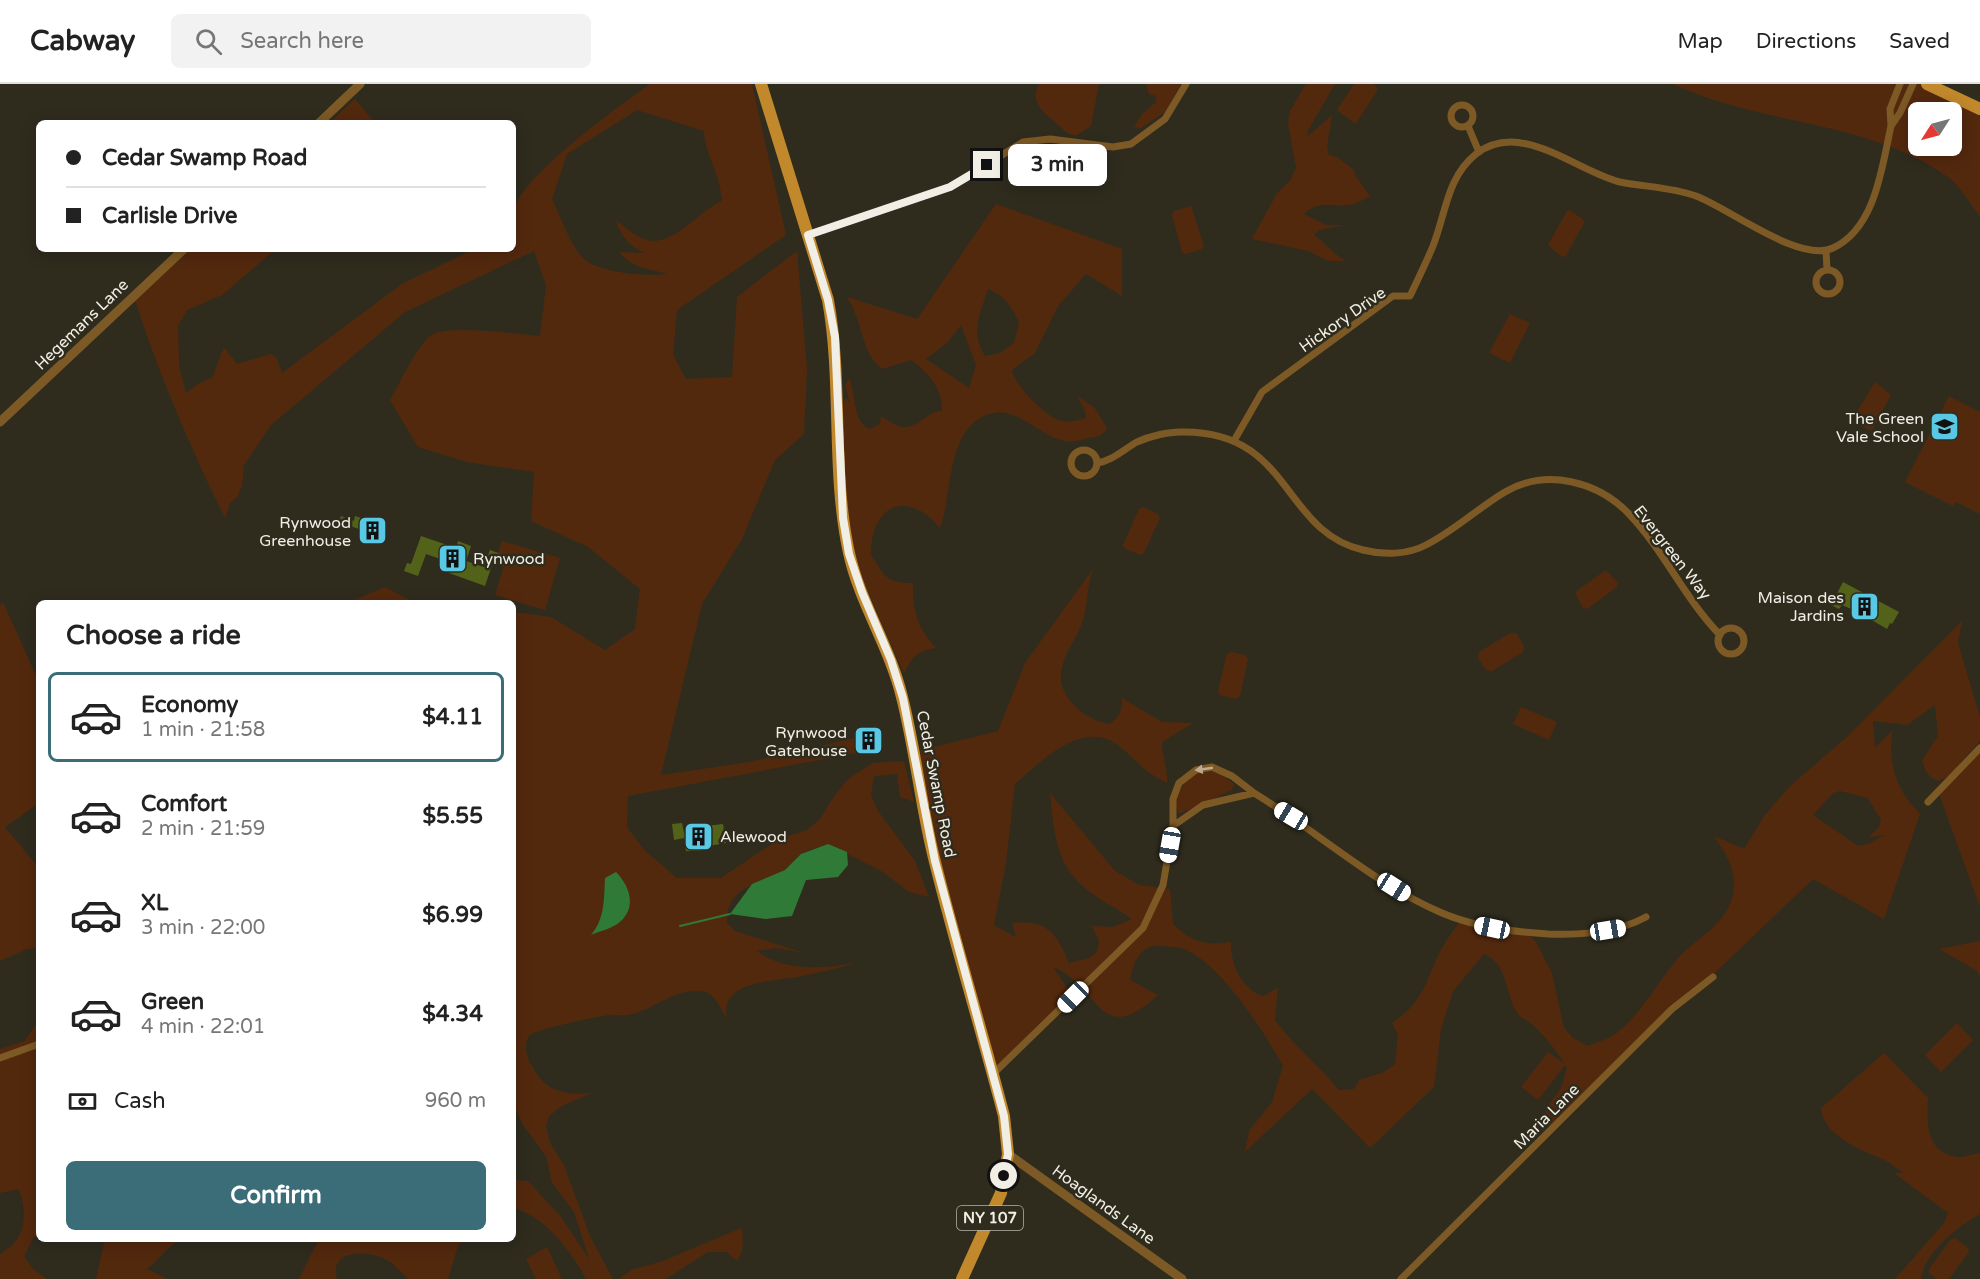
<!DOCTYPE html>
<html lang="en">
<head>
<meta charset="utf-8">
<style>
	body { margin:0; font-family:"Varela Round",sans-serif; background:#f2f2f2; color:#222; height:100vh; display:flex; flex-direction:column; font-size:22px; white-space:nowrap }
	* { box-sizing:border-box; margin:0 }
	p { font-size:20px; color:#767676 }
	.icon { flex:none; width:33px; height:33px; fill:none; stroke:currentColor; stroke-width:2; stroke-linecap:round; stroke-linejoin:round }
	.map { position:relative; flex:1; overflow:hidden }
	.details { position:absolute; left:36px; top:516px; width:480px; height:642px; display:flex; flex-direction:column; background:#fff; border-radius:9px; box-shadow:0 3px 15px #0003 }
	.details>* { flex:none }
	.top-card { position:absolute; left:36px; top:36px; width:480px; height:132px; border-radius:9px; box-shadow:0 3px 15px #0003; display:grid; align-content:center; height:132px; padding:0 30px; background:#fff }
	.needle { width:39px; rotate:234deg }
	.buttons { position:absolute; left:1908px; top:18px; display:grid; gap:12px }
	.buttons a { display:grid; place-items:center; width:54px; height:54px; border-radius:9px; background:#fff; box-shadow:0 3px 15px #0003; font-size:30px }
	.end { position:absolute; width:27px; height:27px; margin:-14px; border:8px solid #f0eee5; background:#111; box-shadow:0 0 0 3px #111 }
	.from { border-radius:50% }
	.bubble { position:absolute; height:42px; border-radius:9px; background:#fff; box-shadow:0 3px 15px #0003; font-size:20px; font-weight:700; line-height:42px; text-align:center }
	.car { position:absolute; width:18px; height:36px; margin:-18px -9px; border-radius:8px; box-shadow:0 0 4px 2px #0007; background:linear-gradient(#fff 24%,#345 0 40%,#fff 0 76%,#345 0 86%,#fff 0) }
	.top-card b { display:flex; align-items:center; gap:21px; height:57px; font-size:22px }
	.top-card b+b { border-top:2px solid #e0e0e0 }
	.top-card i { width:15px; height:15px; background:#222 }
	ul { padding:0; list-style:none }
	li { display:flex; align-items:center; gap:18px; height:90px; margin:0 12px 9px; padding:0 18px; border:3px solid transparent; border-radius:9px }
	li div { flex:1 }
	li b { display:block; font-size:22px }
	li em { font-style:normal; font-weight:700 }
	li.current { border-color:#3b6d79 }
	li>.icon { width:54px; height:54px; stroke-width:1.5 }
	h2 { padding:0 30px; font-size:27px; line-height:72px }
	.pay { display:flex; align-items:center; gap:15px; height:66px; padding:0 30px; font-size:22px }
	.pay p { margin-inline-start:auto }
	.primary-button { display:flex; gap:12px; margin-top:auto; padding:12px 30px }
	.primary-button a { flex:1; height:69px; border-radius:9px; background:#3b6d79; color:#fff; font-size:24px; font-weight:700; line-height:69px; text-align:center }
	header { display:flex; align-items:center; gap:36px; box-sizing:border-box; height:84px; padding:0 30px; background:#fff; border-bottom:2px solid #e0e0e0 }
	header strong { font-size:28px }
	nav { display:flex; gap:33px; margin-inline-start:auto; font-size:21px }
	.search { width:420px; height:54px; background:#f2f2f2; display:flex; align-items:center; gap:15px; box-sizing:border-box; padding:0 21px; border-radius:9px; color:#767676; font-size:22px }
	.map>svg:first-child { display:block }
</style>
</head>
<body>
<header>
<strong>Cabway</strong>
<div class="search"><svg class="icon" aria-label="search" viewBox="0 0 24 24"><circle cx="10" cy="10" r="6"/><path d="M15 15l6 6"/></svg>Search here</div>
<nav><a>Map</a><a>Directions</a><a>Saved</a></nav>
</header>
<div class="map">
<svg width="1980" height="1195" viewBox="0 0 1980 1195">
	<rect width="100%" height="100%" fill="#2f2c1e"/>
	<path fill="#53290e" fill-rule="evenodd" d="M650 0H752L786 151 677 226 673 271 686 295 732 293 737 213 797 167 807 284 804 350 775 376 742 455 702 520 661 691 750 678 859 653 862 668 628 712 627 743 645 767 677 794H721L779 755 807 746 820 735 835 711 848 695 873 679 904 677 914 718 900 713 897 690 874 692 871 711 878 727 915 777 929 813 909 808 883 788 828 760C820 763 809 765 801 770 795 774 791 782 785 786 760 802 726 800 727 839L735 847 801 868 775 864 757 867C785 889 824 884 857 879 837 884 818 889 798 893 773 897 719 897 727 934 719 923 716 908 700 907 674 904 651 928 627 931 621 932 615 930 609 931 598 932 534 946 530 951 517 965 538 997 552 1004 566 1011 578 1010 592 1009L562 1022 549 1032 546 1042 550 1059 564 1081 590 1152 613 1195H586C572 1168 544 1131 513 1124V1096L528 1097 561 1133 589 1175 574 1128 552 1099 546 1072 523 1041 513 1020V528L551 533 605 566 635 545 640 505 588 463 531 437 534 388 467 378 418 363 390 316C399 301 419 257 433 250 452 241 517 250 540 252L546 201 534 167 405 228 271 341 244 381 242 402 237 413 230 419 225 434C189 361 160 293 135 216L191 165H276L222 211 187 226 178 242 179 281 186 309 198 300 212 294 224 263 237 280 271 270 276 273 282 289 402 200 474 165H513C513 153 511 139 513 128 520 93 619 22 650 0ZM637 26 704 47C705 71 720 88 722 117 699 126 672 166 644 155 634 152 624 142 616 136 621 153 629 162 645 169L619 168C633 185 648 184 667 190 647 193 596 189 582 173 570 160 560 131 552 115L567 70Z
		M1039 0H1099L1091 42 1077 51C1067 52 1064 45 1057 40 1044 29 1029 18 1039 0Z
		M1146 0H1181L1165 28 1141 44 1134 43 1142 30 1156 18V12L1149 10Z
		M1306 0H1335L1307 48 1308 52 1332 31 1327 63 1329 71 1337 73 1354 86 1355 91 1370 112C1363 116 1355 121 1346 121 1328 123 1319 116 1304 130L1326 141H1345L1319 146 1314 151C1326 159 1333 170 1346 177H1329L1308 167 1252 155 1277 109 1290 97 1296 84 1288 39 1290 27Z
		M1354 0H1374L1378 5 1357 38 1354 39 1337 26Z
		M1673 0H1927L1980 25V132C1969 120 1961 102 1948 93 1867 35 1761 42 1673 0ZM1918 28H1952V62H1918Z
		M355 15 375 39H329Z
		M996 120 1122 165V212L1086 190 1058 222 1035 269 1012 286C1014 301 1047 334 1062 337 1069 339 1078 336 1086 334L1085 327 1077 312 1094 323 1107 344C1103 352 1096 353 1088 354 1081 356 1072 359 1065 357 1040 353 1017 321 989 330 945 345 953 410 940 444 908 405 871 420 871 470 884 492 886 499 913 499 912 526 918 545 936 564 918 567 911 573 904 590L855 478 848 439 842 340 845 313 850 319 845 302 849 294C856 308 852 339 870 345L880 340 881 332C886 335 892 340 898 342 915 349 927 326 942 327 943 306 928 287 911 276L882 285C861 269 863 237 847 213L917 235ZM988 205C1004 211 1013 224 1019 239L1014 259 1000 269 985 272C970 248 980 229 988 205ZM961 241 976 281 969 304 926 275 947 259Z
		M1191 122 1204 162 1202 165 1186 170 1182 168 1172 131 1174 127Z
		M1570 126 1585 137 1566 172 1562 173 1548 161 1567 127Z
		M1510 230 1530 239 1510 279 1489 269Z
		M1875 298 1891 311 1873 345 1869 346 1854 338 1853 334Z
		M1949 312 1980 328V430L1956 418 1953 422 1905 398Z
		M1143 423 1158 430 1160 434 1144 469 1140 471 1124 464 1123 461 1139 425Z
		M502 457 560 474 545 526 495 511 507 472 498 469Z
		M1093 485C1087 501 1088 519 1083 536 1078 552 1066 566 1062 583 1054 611 1085 637 1110 640 1120 632 1122 627 1122 614L1162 638 1193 639 1162 658C1162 674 1168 684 1167 699 1161 695 1153 692 1147 687 1135 678 1121 660 1107 655 1074 643 1038 680 1015 700L1006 779 994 841 1016 853 1012 839C1047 836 1056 848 1069 879L1089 874 1097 868 1099 857 1092 842 1113 843 1132 835C1117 824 1099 816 1085 804 1055 780 1054 745 1050 709L1115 787 1139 801 1170 805 1173 840C1192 858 1206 862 1231 858 1230 878 1241 906 1263 912L1278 904 1275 936C1294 962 1319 981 1339 1006L1354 1005 1359 996 1382 989 1395 980 1398 951 1392 939C1429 914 1425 892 1445 859 1450 851 1456 843 1461 836L1528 849 1536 858 1552 889 1564 944 1573 954 1588 962C1596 958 1607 956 1614 951 1639 934 1659 896 1679 873 1696 855 1720 844 1730 820 1741 794 1728 772 1714 752L1744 765 1765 731 1790 702 1848 652 1962 537 1958 559 1980 633V657L1949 692 1938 697C1927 692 1925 687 1922 676L1938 652 1935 621 1907 641 1873 637 1875 664 1892 647C1889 683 1895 704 1920 730L1884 835 1813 795 1701 902 1681 917 1551 1046C1538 1021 1552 1022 1561 1003 1564 997 1565 989 1567 983L1565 981 1538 1016 1521 1003 1548 968 1565 980C1555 965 1545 952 1532 940 1525 935 1519 934 1515 925 1505 906 1507 879 1484 870L1453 907 1441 945 1434 1003 1370 1064 1312 1005 1245 1068 1249 1047 1272 1018 1283 982C1265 949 1218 875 1181 864 1176 863 1169 863 1163 862 1140 859 1134 877 1130 896L1158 911C1099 966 1100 902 1053 883L1073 913 993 990 913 668 998 647 1025 579ZM1840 707 1868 714 1881 736 1879 743 1869 753 1885 751 1868 760 1858 762 1813 731 1833 709Z
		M1606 486 1618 499 1617 503 1587 525 1583 524 1575 508Z
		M385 503 416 519H346Z
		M3 518 39 598V719L5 743 39 784V864L27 865 0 877V521Z
		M1510 549H1516L1524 562 1523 568 1492 587 1486 586 1478 574 1479 568Z
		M1231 568 1245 571 1248 575 1240 612 1235 615 1220 611 1218 606 1227 570Z
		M1521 623 1557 638 1549 656 1513 640Z
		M1980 664V823L1938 707Z
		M1206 686 1217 687 1234 700 1232 706 1179 730 1175 718C1182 699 1187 693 1206 686Z
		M1980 857V892L1976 886 1939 865Z
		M39 935V1150L33 1154 24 1172 32 1184 47 1195H0V1171C4 1166 12 1163 15 1158 27 1144 25 1121 19 1105L0 1109V965L25 957Z
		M1957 939 1973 956 1941 988 1925 971Z
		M1884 969 1928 1014C1927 1038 1925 1067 1956 1073 1963 1074 1973 1070 1980 1069V1130C1958 1142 1924 1169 1921 1195H1895L1944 1139 1948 1129 1894 1089H1904C1897 1085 1891 1079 1884 1076 1862 1066 1823 1052 1821 1024Z
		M741 1144C744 1155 744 1167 737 1177L727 1168H708L666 1195H619L631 1186 663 1177Z
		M1955 1154 1968 1164 1969 1168 1949 1195H1937L1929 1190V1185L1951 1155Z
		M105 1155H182C167 1162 160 1175 147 1185L167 1195H96Z
		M304 1155H466L458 1162 448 1195H408C402 1189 395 1180 387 1176 370 1166 328 1164 337 1195H299L317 1159Z
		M547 1163 562 1195H536L526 1175Z"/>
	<path fill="#2f7a37" d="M828 760 847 768 848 781 838 793 806 796 792 832 766 835 730 830 752 800 785 786 801 770Z
		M616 788C629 801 637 822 621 837 614 844 600 847 591 851 605 835 604 814 605 794Z"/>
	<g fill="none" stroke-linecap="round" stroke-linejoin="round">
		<path stroke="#2f7a37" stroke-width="2" d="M680 842 730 830"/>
	</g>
	<path fill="#526319" d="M341 432 354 437 355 432 382 441 379 452 339 438Z
		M421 452 456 464 458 457 471 462 466 477 484 483 490 466 507 472 504 482 493 478 485 502 449 489 452 479 426 470 418 492 404 487 407 479 411 480Z
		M1843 498 1899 528 1892 540 1890 539 1887 545 1858 528 1842 521 1839 525 1831 521Z
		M682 739 684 749 697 748V743L723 740 726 759 702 763V767H686L684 754 674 756 672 740Z"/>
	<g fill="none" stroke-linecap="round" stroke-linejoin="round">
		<path stroke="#7d5925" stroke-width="7" d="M1900 0 1890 25 1891 42 1900 29 1913 0
			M1451 32a11 11 0 1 1 22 0a11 11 0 1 1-22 0Z
			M1468 42 1479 68
			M808 151 950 103 1023 58 1050 55 1113 63 1131 60 1165 35 1186 0
			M1826 166 1827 186
			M1816 198a12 12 0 1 1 24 0a12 12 0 1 1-24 0Z
			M1235 355 1262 308 1393 212H1410C1418 195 1426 179 1433 162 1446 129 1447 93 1476 70 1521 35 1576 87 1620 98 1645 103 1672 103 1696 112 1727 123 1800 180 1833 164 1876 144 1882 82 1891 42
			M1071 379a13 13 0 1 1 26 0a13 13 0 1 1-26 0Z
			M1097 379C1112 377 1124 365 1137 358 1150 352 1168 348 1181 348 1292 346 1281 447 1363 466 1383 471 1407 471 1426 461 1454 447 1478 424 1505 408 1546 384 1598 397 1630 431 1664 467 1685 515 1720 551
			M1718 557a13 13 0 1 1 26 0a13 13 0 1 1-26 0Z
			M1928 718 1980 664
			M1173 742 1203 721 1254 709
			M0 974 39 960
			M993 990 1143 844 1163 801 1173 742V715L1179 699 1196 686 1212 683 1232 692 1254 709C1317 747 1374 800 1442 829 1475 843 1513 848 1548 850 1581 851 1617 849 1646 833
			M1401 1195 1672 925 1713 893"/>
		<path stroke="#7d5925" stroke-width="9" d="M319 39 360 0
			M0 338 184 165
			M1008 1070 1182 1195"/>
		<path stroke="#c2882c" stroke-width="12" d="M761 0 828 216C843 299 831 386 849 469 860 519 890 563 902 613 916 668 921 724 935 778 956 863 982 947 1004 1032L1008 1070 1001 1109 962 1195
			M1927 0 1980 25"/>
	</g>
	<defs><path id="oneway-solid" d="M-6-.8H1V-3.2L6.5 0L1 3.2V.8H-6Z" transform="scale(1.5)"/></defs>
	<use fill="#bcab8f" href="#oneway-solid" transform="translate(1204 685) rotate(172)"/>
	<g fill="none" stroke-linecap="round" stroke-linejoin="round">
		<path stroke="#f0eee5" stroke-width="8" d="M987 81 950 103 808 151 828 216 835 253 843 434 849 470 862 508 891 576 903 614 935 777 1004 1032 1008 1070 1004 1092"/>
	</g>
	<defs>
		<symbol id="school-square" viewBox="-11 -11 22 22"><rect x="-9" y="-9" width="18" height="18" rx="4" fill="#59c8e4" stroke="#2f2c1e"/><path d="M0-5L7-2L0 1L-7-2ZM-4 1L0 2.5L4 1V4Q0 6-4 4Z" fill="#111"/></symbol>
		<symbol id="building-square" viewBox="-11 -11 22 22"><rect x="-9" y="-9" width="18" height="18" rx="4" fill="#59c8e4" stroke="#2f2c1e"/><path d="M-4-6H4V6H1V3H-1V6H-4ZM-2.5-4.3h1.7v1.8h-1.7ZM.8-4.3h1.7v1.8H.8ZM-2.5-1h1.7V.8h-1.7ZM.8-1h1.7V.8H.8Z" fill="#111"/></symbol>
	</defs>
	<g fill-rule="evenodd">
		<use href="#school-square" x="1928" y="326" width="33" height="33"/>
		<use href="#building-square" x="356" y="430" width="33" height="33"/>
		<use href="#building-square" x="436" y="458" width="33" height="33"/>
		<use href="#building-square" x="1848" y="506" width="33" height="33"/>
		<use href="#building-square" x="852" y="640" width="33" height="33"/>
		<use href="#building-square" x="682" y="736" width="33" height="33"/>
	</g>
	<g text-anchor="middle" stroke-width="5" stroke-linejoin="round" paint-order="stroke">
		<rect fill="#2f2c1e" stroke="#b6b4a9" stroke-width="1.5" x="957" y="1122" width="66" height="24" rx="4.5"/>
		<g font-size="15" font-weight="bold" fill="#f0eee5">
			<text x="990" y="1139">NY 107</text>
		</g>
		<g font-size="16" fill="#f0eee5" stroke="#2f2c1e">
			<text transform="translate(1342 235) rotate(-35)" y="6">Hickory Drive</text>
			<text transform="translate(81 240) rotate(-44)" y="6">Hegemans Lane</text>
			<text transform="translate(1673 468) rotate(52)" y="6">Evergreen Way</text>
			<text transform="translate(937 700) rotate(79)" y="6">Cedar Swamp Road</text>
			<text transform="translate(1546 1032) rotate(-45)" y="6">Maria Lane</text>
			<text transform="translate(1104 1120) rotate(36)" y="6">Hoaglands Lane</text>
		</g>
		<g font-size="16" fill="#f0eee5" stroke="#2f2c1e" text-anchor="end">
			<text x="1924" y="340">The Green<tspan x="1924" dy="18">Vale School</tspan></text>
			<text x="351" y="444">Rynwood<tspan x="351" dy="18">Greenhouse</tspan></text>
			<text x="473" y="480" text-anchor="start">Rynwood</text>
			<text x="1844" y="519">Maison des<tspan x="1844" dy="18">Jardins</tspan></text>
			<text x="847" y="654">Rynwood<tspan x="847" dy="18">Gatehouse</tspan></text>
			<text x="720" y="758" text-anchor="start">Alewood</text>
		</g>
	</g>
</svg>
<div class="buttons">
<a><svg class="needle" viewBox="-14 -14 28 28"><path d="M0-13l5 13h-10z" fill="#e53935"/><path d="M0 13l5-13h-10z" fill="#767676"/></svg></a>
</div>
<i class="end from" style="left:1004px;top:1092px"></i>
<i class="end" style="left:987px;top:81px"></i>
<div class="bubble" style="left:1008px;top:60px;width:99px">3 min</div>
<i class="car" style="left:1291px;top:732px;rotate:301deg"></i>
<i class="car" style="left:1170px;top:761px;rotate:190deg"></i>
<i class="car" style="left:1394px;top:803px;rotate:122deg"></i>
<i class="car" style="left:1492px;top:844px;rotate:282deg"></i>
<i class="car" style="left:1608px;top:846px;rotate:81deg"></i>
<i class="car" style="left:1073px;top:913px;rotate:225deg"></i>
<div class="top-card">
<b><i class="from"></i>Cedar Swamp Road</b>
<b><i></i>Carlisle Drive</b>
</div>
<section class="details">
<h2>Choose a ride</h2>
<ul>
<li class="current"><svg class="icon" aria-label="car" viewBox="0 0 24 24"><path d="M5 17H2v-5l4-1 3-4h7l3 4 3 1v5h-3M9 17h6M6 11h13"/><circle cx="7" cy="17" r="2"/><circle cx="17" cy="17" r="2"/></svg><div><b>Economy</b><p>1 min · 21:58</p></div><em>$4.11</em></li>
<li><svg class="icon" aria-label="car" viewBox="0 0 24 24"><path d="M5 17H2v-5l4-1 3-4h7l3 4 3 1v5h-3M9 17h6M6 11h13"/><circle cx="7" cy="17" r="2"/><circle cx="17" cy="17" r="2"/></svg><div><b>Comfort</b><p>2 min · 21:59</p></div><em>$5.55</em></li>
<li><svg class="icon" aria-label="car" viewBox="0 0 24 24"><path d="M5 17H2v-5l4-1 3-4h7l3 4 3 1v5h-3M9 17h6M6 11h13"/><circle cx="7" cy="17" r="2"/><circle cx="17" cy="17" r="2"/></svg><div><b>XL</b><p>3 min · 22:00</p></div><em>$6.99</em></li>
<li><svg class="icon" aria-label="car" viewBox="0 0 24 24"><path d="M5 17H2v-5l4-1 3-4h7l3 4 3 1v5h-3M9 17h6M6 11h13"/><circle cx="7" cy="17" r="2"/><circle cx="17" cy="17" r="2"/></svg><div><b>Green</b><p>4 min · 22:01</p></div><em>$4.34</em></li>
</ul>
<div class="pay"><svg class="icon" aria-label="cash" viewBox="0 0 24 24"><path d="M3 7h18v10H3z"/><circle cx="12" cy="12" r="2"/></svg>Cash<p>960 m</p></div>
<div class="primary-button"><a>Confirm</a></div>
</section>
</div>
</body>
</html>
